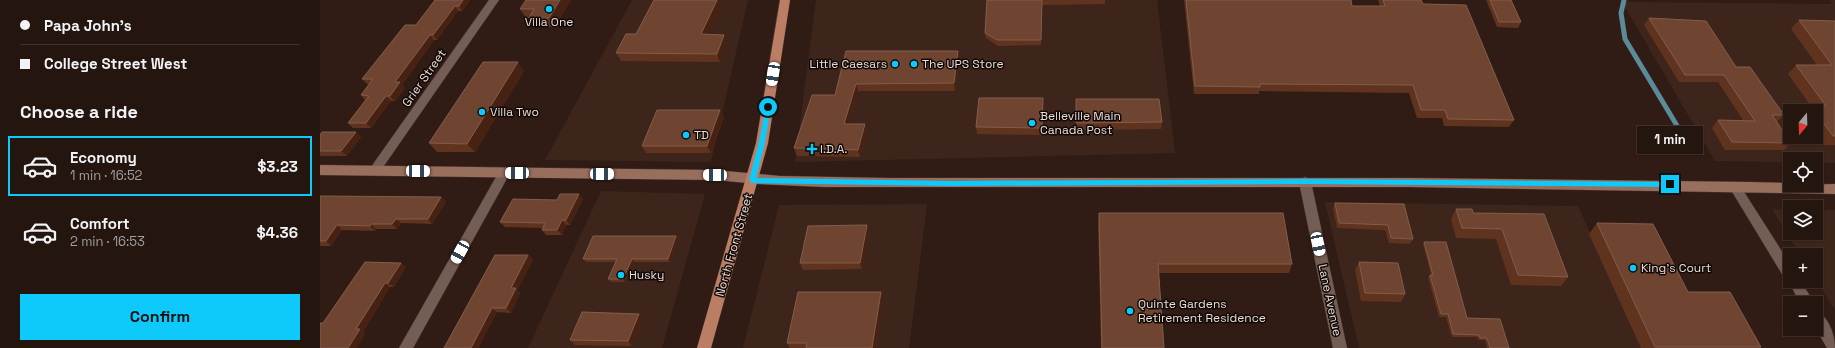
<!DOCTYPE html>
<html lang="en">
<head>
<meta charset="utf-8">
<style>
	body { margin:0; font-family:"Space Grotesk",sans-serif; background:#30221d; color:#f1f3f6; height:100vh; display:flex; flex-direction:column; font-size:15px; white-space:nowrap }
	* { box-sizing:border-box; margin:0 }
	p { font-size:13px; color:#a39f9e }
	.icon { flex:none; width:22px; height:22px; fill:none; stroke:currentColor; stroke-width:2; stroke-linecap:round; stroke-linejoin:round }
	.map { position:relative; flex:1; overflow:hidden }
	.panel { display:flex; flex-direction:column; background:#24150f; width:320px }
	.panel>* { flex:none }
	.guide { display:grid; align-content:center; height:88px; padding:0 20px; background:#24150f }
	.needle { width:26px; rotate:199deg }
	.buttons { position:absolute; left:1463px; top:104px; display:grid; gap:8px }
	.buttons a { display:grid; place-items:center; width:40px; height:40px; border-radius:0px; background:#24150f; box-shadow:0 1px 3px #0004,0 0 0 1px #41342f; font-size:20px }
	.end { position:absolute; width:18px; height:18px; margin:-9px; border:5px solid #0dcafa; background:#111; box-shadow:0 0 0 2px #111 }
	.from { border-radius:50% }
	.bubble { position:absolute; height:28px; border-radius:0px; background:#24150f; box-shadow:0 1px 3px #0004,0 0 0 1px #41342f; font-size:13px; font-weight:700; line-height:28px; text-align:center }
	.car { position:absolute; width:12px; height:24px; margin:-12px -6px; border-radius:5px; box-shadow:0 0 3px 1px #0007; background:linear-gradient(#fff 24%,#345 0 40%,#fff 0 76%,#345 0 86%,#fff 0) }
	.guide b { display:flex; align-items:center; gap:14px; height:38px; font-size:15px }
	.guide b+b { border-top:1px solid #41342f }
	.guide i { width:10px; height:10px; background:#f1f3f6 }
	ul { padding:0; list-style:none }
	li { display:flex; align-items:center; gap:12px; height:60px; margin:0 8px 6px; padding:0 12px; border:2px solid transparent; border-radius:0px }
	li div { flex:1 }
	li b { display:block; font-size:15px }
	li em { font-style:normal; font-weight:700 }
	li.current { border-color:#0dcafa }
	li>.icon { width:36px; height:36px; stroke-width:1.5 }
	h2 { padding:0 20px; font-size:18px; line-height:48px }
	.button { display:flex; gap:8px; margin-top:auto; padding:8px 20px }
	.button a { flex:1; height:46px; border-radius:0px; background:#0dcafa; color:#111; font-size:16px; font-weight:700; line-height:46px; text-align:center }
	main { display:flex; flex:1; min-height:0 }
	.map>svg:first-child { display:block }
</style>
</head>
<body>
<main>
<section class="panel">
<div class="guide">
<b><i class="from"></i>Papa John's</b>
<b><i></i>College Street West</b>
</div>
<h2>Choose a ride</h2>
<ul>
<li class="current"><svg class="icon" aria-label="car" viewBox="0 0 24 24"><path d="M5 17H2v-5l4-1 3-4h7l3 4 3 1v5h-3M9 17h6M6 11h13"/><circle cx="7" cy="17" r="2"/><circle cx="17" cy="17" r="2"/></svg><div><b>Economy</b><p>1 min · 16:52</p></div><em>$3.23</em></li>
<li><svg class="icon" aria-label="car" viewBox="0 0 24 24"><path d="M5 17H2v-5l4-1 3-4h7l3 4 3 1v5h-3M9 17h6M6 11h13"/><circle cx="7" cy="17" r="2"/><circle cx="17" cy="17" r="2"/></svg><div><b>Comfort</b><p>2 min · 16:53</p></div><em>$4.36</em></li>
</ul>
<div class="button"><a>Confirm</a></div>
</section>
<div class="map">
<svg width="1515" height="348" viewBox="0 0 1515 348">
	<rect width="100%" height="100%" fill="#301c14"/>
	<path fill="#3e251b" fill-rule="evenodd" d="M312 0H428L391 162 225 160Z
		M496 0H837L855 153 475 162Z
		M1509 0H1515V163H1496V159H1470V162L1395 161 1302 2 1512 4ZM1470 111H1496V137H1470Z
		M281 191 385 194 342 348H208Z
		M1005 202 1258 206 1322 348H1039Z
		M607 204 589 348H423L459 205Z
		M1452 209 1470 210V233H1496V210H1515V310L1496 280V255H1480Z"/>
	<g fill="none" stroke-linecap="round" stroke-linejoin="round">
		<path stroke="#5b8b99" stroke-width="5" d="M1304 0 1301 13 1305 39 1368 144"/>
		<defs>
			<path id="street" d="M169 0H179L59 173H51L49 170 51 167Z
				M184 168 188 170 190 173 93 348H79L180 170Z
				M985 177 989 179 991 182 1027 348H1013L979 182 981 179Z
				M1415 182 1419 184 1470 264V281H1481L1494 303H1480L1468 280 1465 279 1411 190 1409 187 1411 184Z
				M1496 311C1509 316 1515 336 1515 348H1507L1496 329Z"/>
			<path id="secondary" d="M0 165 395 170 460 176 569 178H1089L1430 182 1470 183V185L1515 184V194L1089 187H504L438 184 395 180 0 175Z"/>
			<path id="primary" d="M460 0H470L448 143 391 348H377L436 143Z"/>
		</defs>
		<use href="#street" stroke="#453531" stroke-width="1"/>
		<use href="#secondary" stroke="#453531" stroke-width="1"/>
		<use href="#primary" stroke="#453531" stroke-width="1"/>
		<use href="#street" fill="#745d54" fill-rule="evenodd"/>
		<use href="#secondary" fill="#986e5c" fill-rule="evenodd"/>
		<use href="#primary" fill="#bb7e64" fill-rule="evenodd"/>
	</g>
	<path fill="#60331e" d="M115 0H150L142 11H138L117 40H114L82 85 85 88 75 101H71L51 128H33L28 123 45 100 41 95 49 84H47L42 79 96 25Z
		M251 0 235 27H215L209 18H206L200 9Z
		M334 0H401L402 3 388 35 408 42 400 62 301 61 296 53 316 34Z
		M667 0H785V4L722 5 721 45 678 46 666 38 665 33Z
		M864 0H1031L1032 6H1060L1058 0H1101L1103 4 1194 120 1189 127 1124 126 1122 118H1097L1089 93 939 91V94H874Z
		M1166 0H1191L1201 22 1198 28 1177 27Z
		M1329 18 1416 67 1464 115 1457 122 1471 143 1464 150H1405L1392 128 1398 120H1423L1398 82H1359L1324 25Z
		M1479 20 1515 21V145H1504L1496 134V111H1485L1491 106 1468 74 1476 65H1497L1471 29Z
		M526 51 639 58 635 91H538L529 124H545L547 132 540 157 477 156 474 148 515 95Z
		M204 71 155 152H117L109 143Z
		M723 98 724 106 722 135 657 134 656 127Z
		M756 99 842 122 841 129 757 130Z
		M400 110 404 117 391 153H326L322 146Z
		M36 132 41 137 27 156H0V135Z
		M0 196 121 197 126 202 112 224 81 223 77 229H56L55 231 22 230 11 246H0Z
		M263 199 250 225H246L242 235H226L222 230 223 228 185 227 180 222 237 200Z
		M1015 203 1084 204 1093 239 1090 244 1069 243 1065 230 1017 228 1013 208Z
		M1136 209 1153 213 1224 214 1248 277 1241 286 1191 285 1176 239 1136 238 1131 219Z
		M779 213 972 264 969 273H839L844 348H781L778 224Z
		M1277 223 1368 292 1441 347 1440 348H1321L1269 234Z
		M547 225 549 232 542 269 483 270 480 263Z
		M356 236 358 240 350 262H314L305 282H291L288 279 296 262H266L263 259Z
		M1104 242 1147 318 1189 348H1167L1165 340H1158L1157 337H1132L1126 317H1119L1108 277 1110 275H1111L1103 244Z
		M208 255 213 260 197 290 200 293 191 313 177 312 158 348H124Z
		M1039 262 1085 294 1081 302 1041 301 1035 270Z
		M81 263 86 267 74 287H70L43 332 45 334 3 323Z
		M563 300 556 348H470L467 343Z
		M319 314 323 318 312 346 255 345 250 340Z"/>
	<path fill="#472212" d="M143 0H150L142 11 139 6Z
		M240 0H251L235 27 229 18Z
		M397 0H401L402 3 385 42 381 34Z
		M135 6 138 11 117 40 113 35Z
		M110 35 114 40 82 85 85 88 75 101 70 96 75 82Z
		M404 35 408 42 400 62 397 54Z
		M638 51 639 58 635 91 634 83Z
		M198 62 204 71 155 152 147 144Z
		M536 84 538 91 527 131 524 124Z
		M66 96 71 101 51 128 46 123Z
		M723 98 724 106 722 135V128Z
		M400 110 404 117 391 153 387 146Z
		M545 124 547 132 540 157 538 150Z
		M36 132 41 137 27 156 21 151Z
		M259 194 263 199 250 225 246 220Z
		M121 197 126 202 112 224 108 219Z
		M76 219 81 223 77 229 72 224Z
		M242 220 246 225 242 235 237 230Z
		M51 224 56 229 55 231 50 226Z
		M17 225 22 230 11 246 6 241Z
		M547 225 549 232 542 269 540 263Z
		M356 236 358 240 350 262 348 259Z
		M208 255 213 260 197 290 200 293 191 313 186 308 191 288Z
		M312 259 314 262 305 282 303 279Z
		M81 263 86 267 74 287 68 283Z
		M65 283 70 287 43 332 45 334 37 348H28L36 329Z
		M561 292 563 300 556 348H552Z
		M172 308 177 312 158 348H151Z
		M319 314 323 318 312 346 308 341Z"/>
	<path fill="#6f4532" stroke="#825d4c" d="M115 0H143L139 6H135L113 35H110L75 82H80L70 96H66L46 123H28L49 96 41 95 53 79H42L85 25H96Z
		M206 0H240L229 18H209L214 9H200Z
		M334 0H397L381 34 404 35 397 54 296 53 306 34H316Z
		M667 0H722L721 40H677L665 33Z
		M866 0H1031L1032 6H1065L1063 0H1101L1103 4 1146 5 1194 120 1128 119 1125 110H1101L1093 85 940 84V87L875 86Z
		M1170 0H1191L1201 22H1179Z
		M1329 18 1386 21 1416 67H1430L1464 115H1452L1471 143 1412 142 1398 120 1435 121 1404 75H1365Z
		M1479 20 1515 21V136H1513L1496 113V111H1495L1491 105 1506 106 1476 65H1512Z
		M526 51H638L634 83 536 84 524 124H545L538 150 474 148 492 95H515Z
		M163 62H198L147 144 109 143Z
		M659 98H723L722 128 656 127Z
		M756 99H839L842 122 756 123Z
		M337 110H400L387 146H322Z
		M2 132H36L21 151H0V135Z
		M240 194H259L246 220H242L237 230H222L225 223 180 222 193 199 237 200Z
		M0 196 121 197 108 219H76L72 224H51L50 226 17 225 6 241H0Z
		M1015 203 1084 204 1093 239 1071 238 1068 225 1019 223Z
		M1136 209H1152L1153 213 1224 214 1248 277 1198 275 1182 229 1142 228Z
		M779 213H963L972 264H838L844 348H782Z
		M1277 223 1333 224 1368 292H1410L1441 347H1335Z
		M547 225 540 263H480L488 226Z
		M273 236H356L348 259H312L303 279H288L297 259H263Z
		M1104 242H1126L1147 318 1180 319 1189 348H1170L1167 338H1160L1159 335 1133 334 1128 314H1121L1110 275H1113Z
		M175 255H208L191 288H196L186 308H172L151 348H124Z
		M45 262 81 263 68 283H65L36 329H40L28 348H0V323H3Z
		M1039 262 1078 263 1085 294 1045 293Z
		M478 292H561L552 348H486L487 343H467Z
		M262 312 319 314 308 341 250 340Z"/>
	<path fill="#0dcafa" d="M446 105 451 107 445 142 436 178 631 181 985 179 1350 182 1353 184 1350 187 985 184 631 186 432 183 429 180 439 142Z"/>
	<g fill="#0dcafa" stroke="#110906" stroke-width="1.5">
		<circle cx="229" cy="9" r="4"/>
		<circle cx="575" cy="64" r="4"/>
		<circle cx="594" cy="64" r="4"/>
		<circle cx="162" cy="112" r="4"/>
		<circle cx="712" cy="123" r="4"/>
		<circle cx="366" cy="135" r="4"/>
		<path d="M490 143h4v4h4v4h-4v4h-4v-4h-4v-4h4z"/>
		<circle cx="1313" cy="268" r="4"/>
		<circle cx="301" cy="275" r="4"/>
		<circle cx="810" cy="311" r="4"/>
	</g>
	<g text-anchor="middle" stroke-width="3" stroke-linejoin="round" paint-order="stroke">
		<g font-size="12" fill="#eadcd7" stroke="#110906" text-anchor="start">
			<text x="229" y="26" text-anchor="middle">Villa One</text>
			<text x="567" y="68" text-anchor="end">Little Caesars</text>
			<text x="602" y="68">The UPS Store</text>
			<text x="170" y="116">Villa Two</text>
			<text x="720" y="120">Belleville Main<tspan x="720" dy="14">Canada Post</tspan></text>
			<text x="374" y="139">TD</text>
			<text x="500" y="153">I.D.A.</text>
			<text x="1321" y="272">King's Court</text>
			<text x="309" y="279">Husky</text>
			<text x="818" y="308">Quinte Gardens<tspan x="818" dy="14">Retirement Residence</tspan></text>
		</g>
		<g font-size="12" fill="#eadcd7" stroke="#110906">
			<text transform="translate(104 78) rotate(-55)" y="4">Grier Street</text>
			<text transform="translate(414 245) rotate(-74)" y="4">North Front Street</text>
			<text transform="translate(1010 300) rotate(78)" y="4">Lane Avenue</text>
		</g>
	</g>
</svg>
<div class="buttons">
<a><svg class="needle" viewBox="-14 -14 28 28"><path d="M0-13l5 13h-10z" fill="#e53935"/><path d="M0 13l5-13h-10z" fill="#a39f9e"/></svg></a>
<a><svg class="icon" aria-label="locate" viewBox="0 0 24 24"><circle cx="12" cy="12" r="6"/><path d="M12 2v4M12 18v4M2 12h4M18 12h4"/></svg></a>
<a><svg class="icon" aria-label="layers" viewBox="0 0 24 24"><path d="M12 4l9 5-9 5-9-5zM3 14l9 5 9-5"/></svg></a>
<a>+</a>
<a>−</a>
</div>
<i class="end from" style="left:448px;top:107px"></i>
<i class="end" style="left:1350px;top:184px"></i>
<div class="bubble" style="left:1317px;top:126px;width:66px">1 min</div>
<i class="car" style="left:453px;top:74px;rotate:189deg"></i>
<i class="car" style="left:98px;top:171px;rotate:91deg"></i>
<i class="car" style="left:197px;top:173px;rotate:270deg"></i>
<i class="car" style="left:282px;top:174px;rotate:90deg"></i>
<i class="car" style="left:395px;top:175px;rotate:271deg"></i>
<i class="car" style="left:998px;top:244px;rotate:168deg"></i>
<i class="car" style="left:140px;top:252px;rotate:209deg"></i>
</div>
</main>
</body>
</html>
